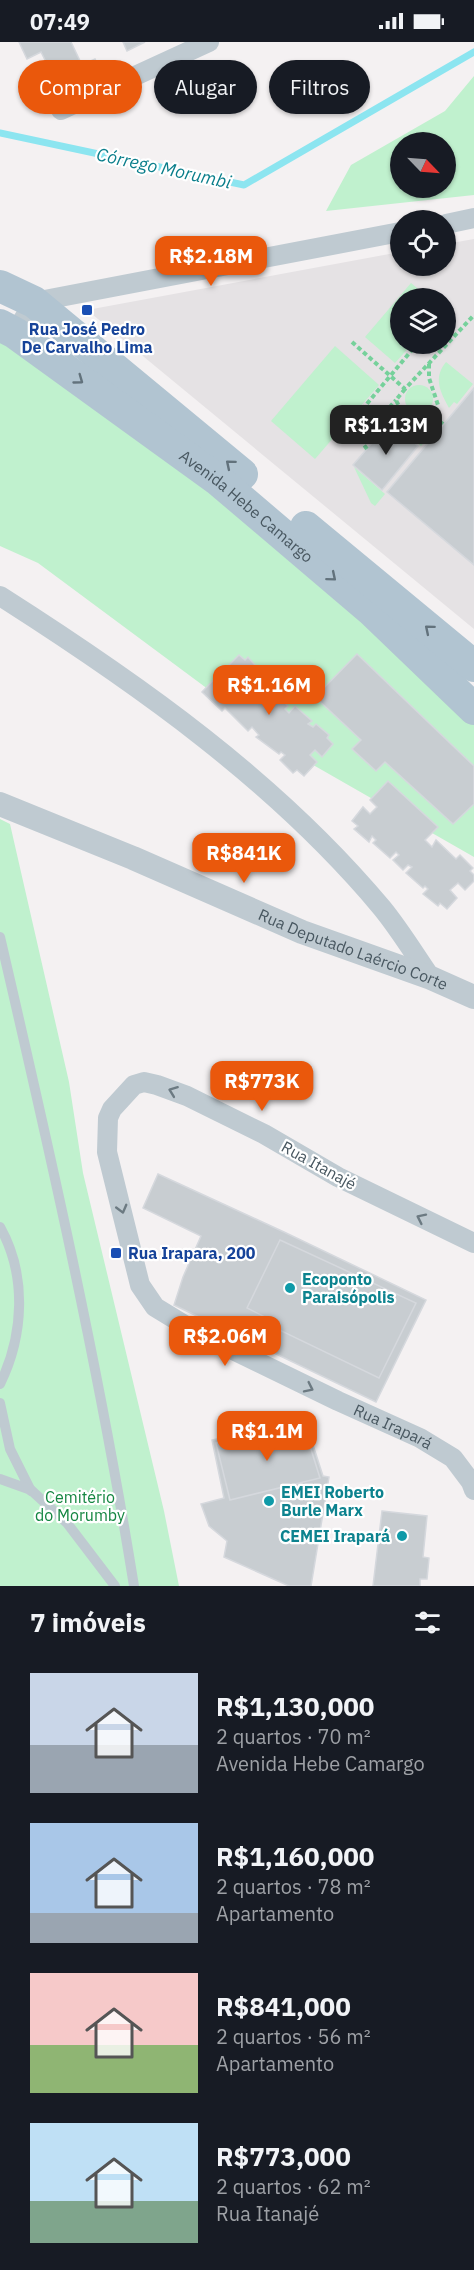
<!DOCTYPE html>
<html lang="pt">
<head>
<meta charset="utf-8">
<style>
  body { margin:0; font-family:"IBM Plex Sans",sans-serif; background:#20242c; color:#f1f3f6; height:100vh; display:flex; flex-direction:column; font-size:22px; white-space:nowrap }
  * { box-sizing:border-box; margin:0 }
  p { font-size:20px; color:#9ea1a6 }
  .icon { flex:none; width:33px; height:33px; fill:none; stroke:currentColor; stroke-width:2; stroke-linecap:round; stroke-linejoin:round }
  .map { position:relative; height:1544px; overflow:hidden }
  .drawer { display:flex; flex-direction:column; background:#171b24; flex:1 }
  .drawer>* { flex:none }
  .guide { position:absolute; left:18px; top:18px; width:438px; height:54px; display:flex; gap:12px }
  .needle { width:39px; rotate:115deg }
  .tools { position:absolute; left:390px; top:90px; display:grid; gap:12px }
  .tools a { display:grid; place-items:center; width:66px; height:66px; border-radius:50%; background:#171b24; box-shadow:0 2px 4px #0004; font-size:30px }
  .price { position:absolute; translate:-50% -51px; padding:0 14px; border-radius:12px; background:#ea580c; color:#fff; font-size:20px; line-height:39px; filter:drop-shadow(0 2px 3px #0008) }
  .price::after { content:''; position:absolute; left:50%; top:36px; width:18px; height:14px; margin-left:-9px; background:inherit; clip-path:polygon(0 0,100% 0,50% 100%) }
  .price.active { background:#222; color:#fff }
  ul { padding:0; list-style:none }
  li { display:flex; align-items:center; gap:18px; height:150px; padding:0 30px }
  li span { display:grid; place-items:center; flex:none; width:168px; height:120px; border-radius:0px; color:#555 }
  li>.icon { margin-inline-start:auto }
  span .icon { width:72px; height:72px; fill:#fffc; stroke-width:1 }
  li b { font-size:26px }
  h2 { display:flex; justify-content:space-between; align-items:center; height:72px; padding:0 30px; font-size:26px }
  .tag { padding:0 21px; border-radius:27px; background:#171b24; box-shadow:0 2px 4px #0004; font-size:21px; line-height:54px }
  .tag.active { background:#ea580c; color:#fff }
  .status { display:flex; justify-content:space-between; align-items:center; height:42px; padding:0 30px; background:#171b24; direction:ltr }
  .status svg { height:16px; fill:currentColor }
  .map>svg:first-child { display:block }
  .education { fill:#e5e2e4; fill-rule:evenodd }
  .green { fill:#c0f1ce; fill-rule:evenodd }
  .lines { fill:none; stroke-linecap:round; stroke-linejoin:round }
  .stream { stroke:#8ce5f0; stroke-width:7 }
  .building { fill:#c8cdd1; stroke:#d5d8dd; stroke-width:1.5 }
  .path { stroke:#76d19b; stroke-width:4; stroke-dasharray:4.5 3; stroke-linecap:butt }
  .service { stroke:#bfcad1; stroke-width:10 }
  .minor { stroke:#bfcad1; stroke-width:20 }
  .tertiary { stroke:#bfcad1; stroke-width:24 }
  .primary { stroke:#b1c4d1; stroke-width:32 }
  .oneway { stroke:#62727c }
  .oneway2 { stroke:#6c7a82 }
  .transit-dot { fill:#1a4fb4; stroke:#fff; stroke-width:2 }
  .culture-dot { fill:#0f9aa8; stroke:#fff; stroke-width:2 }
  .labels { text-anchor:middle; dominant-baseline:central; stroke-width:4.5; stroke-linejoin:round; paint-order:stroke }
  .transit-label { font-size:16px; font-weight:bold; fill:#164399; stroke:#fff }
  .street-label { font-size:16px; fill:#485760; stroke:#fff }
  .culture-label { font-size:16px; font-weight:bold; fill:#0d838f; stroke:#fff; text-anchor:start }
  .park-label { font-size:16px; fill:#148641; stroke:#fff }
  .water-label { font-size:18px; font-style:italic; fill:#0a7e8b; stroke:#fff }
</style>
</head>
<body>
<div class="status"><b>07:49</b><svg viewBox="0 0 49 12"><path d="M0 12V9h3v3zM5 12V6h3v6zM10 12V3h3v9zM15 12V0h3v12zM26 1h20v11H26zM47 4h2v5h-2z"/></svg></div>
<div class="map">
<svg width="474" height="1544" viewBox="0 0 474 1544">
  <rect width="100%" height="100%" fill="#f4f1f2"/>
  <path class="education" d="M474 197V587L87 268 400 210V224H446V202ZM400 256H446V302H400Z"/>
  <g class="green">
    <path d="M474 34V153L326 169 351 123 445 69ZM400 100H446V146H400Z"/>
    <polygon points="411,241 429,256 400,256 400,302 412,302 395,321 365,295"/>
    <polygon points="0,272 474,665 474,815 301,716 38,521 0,504"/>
    <polygon points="335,304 379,343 315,417 271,379"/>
    <path d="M446 320 473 342 457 362 454 360 449 366C440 349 433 336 446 320Z"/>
    <circle cx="419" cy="357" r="14"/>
    <polygon points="390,372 394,373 431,392 421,404 386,376"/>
    <polygon points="354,425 385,452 375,464 371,461"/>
    <polygon points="0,777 10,782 69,1040 83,1131 164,1469 179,1544 0,1544"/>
  </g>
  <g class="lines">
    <polyline class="stream" points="0,91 244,143 474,10"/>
  </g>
  <g class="building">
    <polygon points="19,0 71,0 82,23 95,17 105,38 48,65 38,43 54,36 41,10 27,17"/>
    <polygon points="123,0 145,0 127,9"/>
    <polygon points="474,346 474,523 387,450"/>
    <polygon points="390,380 418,404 382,448 353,423"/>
    <polygon points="357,612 474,724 474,762 453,782 385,720 376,729 352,707 361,698 315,655"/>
    <polygon points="239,613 245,618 248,615 260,629 256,633 259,637 261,635 276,650 271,654 276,658 279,655 288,664 285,667 289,671 295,664 312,679 308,682 313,685 316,682 329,693 327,696 333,702 322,715 315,708 310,713 317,720 304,734 297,728 293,731 280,718 285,713 281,710 279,712 256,695 259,693 252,685 248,689 225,666 222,669 202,650 220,631 228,638 236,630 229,623"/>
    <polygon points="388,739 438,785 425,798 432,805 436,798 456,817 460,813 473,826 470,829 474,833 474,839 465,848 458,841 450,848 457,856 447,867 440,861 438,864 423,852 428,847 425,844 423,846 406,831 412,825 408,823 403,828 393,818 399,813 396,810 390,816 373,801 376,798 372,794 369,800 354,787 358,784 352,779 363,765 370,772 377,765 370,758"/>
    <polygon points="158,1132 284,1190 426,1258 376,1360 174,1263 183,1235 201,1194 143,1166"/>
    <polygon points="280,1198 416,1261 379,1336 271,1284 273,1279 247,1266"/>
    <polygon points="305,1378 323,1434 329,1435 311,1544 289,1544 224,1515 227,1499 209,1484 201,1462 224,1456 212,1398"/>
    <polygon points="303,1382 320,1436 230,1458 216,1401"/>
    <polygon points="382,1469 427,1474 423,1515 429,1516 427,1537 420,1537 420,1544 373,1544"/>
  </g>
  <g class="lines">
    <g class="path">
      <polyline points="352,300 405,347 474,273"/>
      <polyline points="429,322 429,336 438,363 433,374"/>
      <path d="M405 347 396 358C403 375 417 376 433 374L443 382"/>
      <polyline points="347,380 350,382 417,302"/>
      <polyline points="367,407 364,403 364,394 396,358"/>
    </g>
    <g class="service">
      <path d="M0 895C50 1110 99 1326 134 1544"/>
      <path d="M0 1185C27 1233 24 1293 0 1342"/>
      <polyline points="0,1361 10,1407 31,1449"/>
      <polyline points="0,1437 31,1448 67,1481 115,1544"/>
    </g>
    <g class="minor">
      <polyline points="61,68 209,0"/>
      <polyline points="446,182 474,176"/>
      <polyline points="15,291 34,260 400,190"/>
      <path d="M0 554C138 642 276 739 382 866 400 888 415 913 431 936"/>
      <path id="s1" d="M474 1201 338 1135 264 1092 187 1054 157 1043 144 1040 134 1043 112 1067 108 1076 107 1110 140 1243 155 1265 196 1290 338 1359 420 1396 453 1416 471 1440 474 1448"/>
    </g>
    <path class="tertiary" id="s2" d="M0 762 133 816 302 890 431 936 474 955"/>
    <g class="primary">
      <polyline points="0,244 34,260 242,432"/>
      <path id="s3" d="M0 283 15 291 218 438 371 568 474 667"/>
      <polyline points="306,485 474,624"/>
    </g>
  </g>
  <defs><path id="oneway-chevron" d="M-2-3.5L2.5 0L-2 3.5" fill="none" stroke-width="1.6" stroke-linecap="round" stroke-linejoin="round" transform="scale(1.5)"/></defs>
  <g class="oneway">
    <use href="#oneway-chevron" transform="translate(79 338) rotate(36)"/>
    <use href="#oneway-chevron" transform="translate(230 422) rotate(-140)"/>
    <use href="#oneway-chevron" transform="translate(332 535) rotate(40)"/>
    <use href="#oneway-chevron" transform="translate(429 587) rotate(-140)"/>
  </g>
  <g class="oneway2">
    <use href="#oneway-chevron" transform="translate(173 1049) rotate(-159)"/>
    <use href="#oneway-chevron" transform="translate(122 1167) rotate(75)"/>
    <use href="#oneway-chevron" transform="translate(421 1176) rotate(-154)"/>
    <use href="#oneway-chevron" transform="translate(309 1346) rotate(26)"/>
  </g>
  <g class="transit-dot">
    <rect x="81" y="262" width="12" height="12" rx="3"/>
    <rect x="110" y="1205" width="12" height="12" rx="3"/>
  </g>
  <g class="culture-dot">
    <circle cx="290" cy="1246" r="6"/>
    <circle cx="269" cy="1459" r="6"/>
    <circle cx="402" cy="1494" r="6"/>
  </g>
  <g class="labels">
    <g class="transit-label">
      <text x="87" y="287">Rua José Pedro<tspan x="87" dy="18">De Carvalho Lima</tspan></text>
      <text x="128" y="1211" text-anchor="start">Rua Irapara, 200</text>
    </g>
    <g class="street-label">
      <text stroke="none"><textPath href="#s3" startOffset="306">Avenida Hebe Camargo</textPath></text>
      <text stroke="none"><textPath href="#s2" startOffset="382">Rua Deputado Laércio Corte</textPath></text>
      <text transform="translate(319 1123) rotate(29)">Rua Itanajé</text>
      <text stroke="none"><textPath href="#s1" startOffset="885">Rua Irapará</textPath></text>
    </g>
    <g class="culture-label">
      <text x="302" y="1237">Ecoponto<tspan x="302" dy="18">Paraisópolis</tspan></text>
      <text x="281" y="1450">EMEI Roberto<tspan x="281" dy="18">Burle Marx</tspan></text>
      <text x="390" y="1494" text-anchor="end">CEMEI Irapará</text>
    </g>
    <g class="park-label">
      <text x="80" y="1455">Cemitério<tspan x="80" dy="18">do Morumby</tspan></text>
    </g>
    <g class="water-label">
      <text transform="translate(164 126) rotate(12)">Córrego Morumbi</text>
    </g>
  </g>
</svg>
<div class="tools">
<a><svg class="needle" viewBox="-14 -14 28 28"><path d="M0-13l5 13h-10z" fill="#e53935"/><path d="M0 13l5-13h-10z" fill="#9ea1a6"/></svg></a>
<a><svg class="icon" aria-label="locate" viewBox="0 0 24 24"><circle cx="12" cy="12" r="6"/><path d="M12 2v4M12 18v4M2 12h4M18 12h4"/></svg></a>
<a><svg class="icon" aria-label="layers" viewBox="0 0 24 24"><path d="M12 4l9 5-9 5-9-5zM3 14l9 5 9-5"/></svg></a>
</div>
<b class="price" style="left:211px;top:245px">R$2.18M</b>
<b class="price active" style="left:386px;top:414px">R$1.13M</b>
<b class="price" style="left:269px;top:674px">R$1.16M</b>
<b class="price" style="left:244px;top:842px">R$841K</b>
<b class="price" style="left:262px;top:1070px">R$773K</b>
<b class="price" style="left:225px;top:1325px">R$2.06M</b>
<b class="price" style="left:267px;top:1420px">R$1.1M</b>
<div class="guide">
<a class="tag active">Comprar</a>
<a class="tag">Alugar</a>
<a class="tag">Filtros</a>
</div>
</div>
<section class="drawer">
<h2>7 imóveis<svg class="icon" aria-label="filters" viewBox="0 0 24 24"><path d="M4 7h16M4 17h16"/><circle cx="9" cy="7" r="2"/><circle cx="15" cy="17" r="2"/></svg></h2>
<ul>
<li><span style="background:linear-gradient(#c9d6e8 60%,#9aa5b1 0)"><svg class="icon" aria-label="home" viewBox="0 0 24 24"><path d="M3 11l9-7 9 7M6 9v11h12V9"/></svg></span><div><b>R$1,130,000</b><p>2 quartos · 70 m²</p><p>Avenida Hebe Camargo</p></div></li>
<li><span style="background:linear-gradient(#a9c7e8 75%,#9aa5b1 0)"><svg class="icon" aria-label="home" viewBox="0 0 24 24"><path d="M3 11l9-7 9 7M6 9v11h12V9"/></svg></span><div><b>R$1,160,000</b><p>2 quartos · 78 m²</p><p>Apartamento</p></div></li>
<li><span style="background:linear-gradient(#f6c9c9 60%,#8fb573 0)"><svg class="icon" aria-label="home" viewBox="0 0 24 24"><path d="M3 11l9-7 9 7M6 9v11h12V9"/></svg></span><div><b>R$841,000</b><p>2 quartos · 56 m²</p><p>Apartamento</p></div></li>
<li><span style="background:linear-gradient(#bfe0f5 65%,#7fa58c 0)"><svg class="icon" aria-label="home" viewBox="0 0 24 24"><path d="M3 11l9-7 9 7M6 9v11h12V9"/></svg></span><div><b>R$773,000</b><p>2 quartos · 62 m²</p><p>Rua Itanajé</p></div></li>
</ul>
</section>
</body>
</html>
